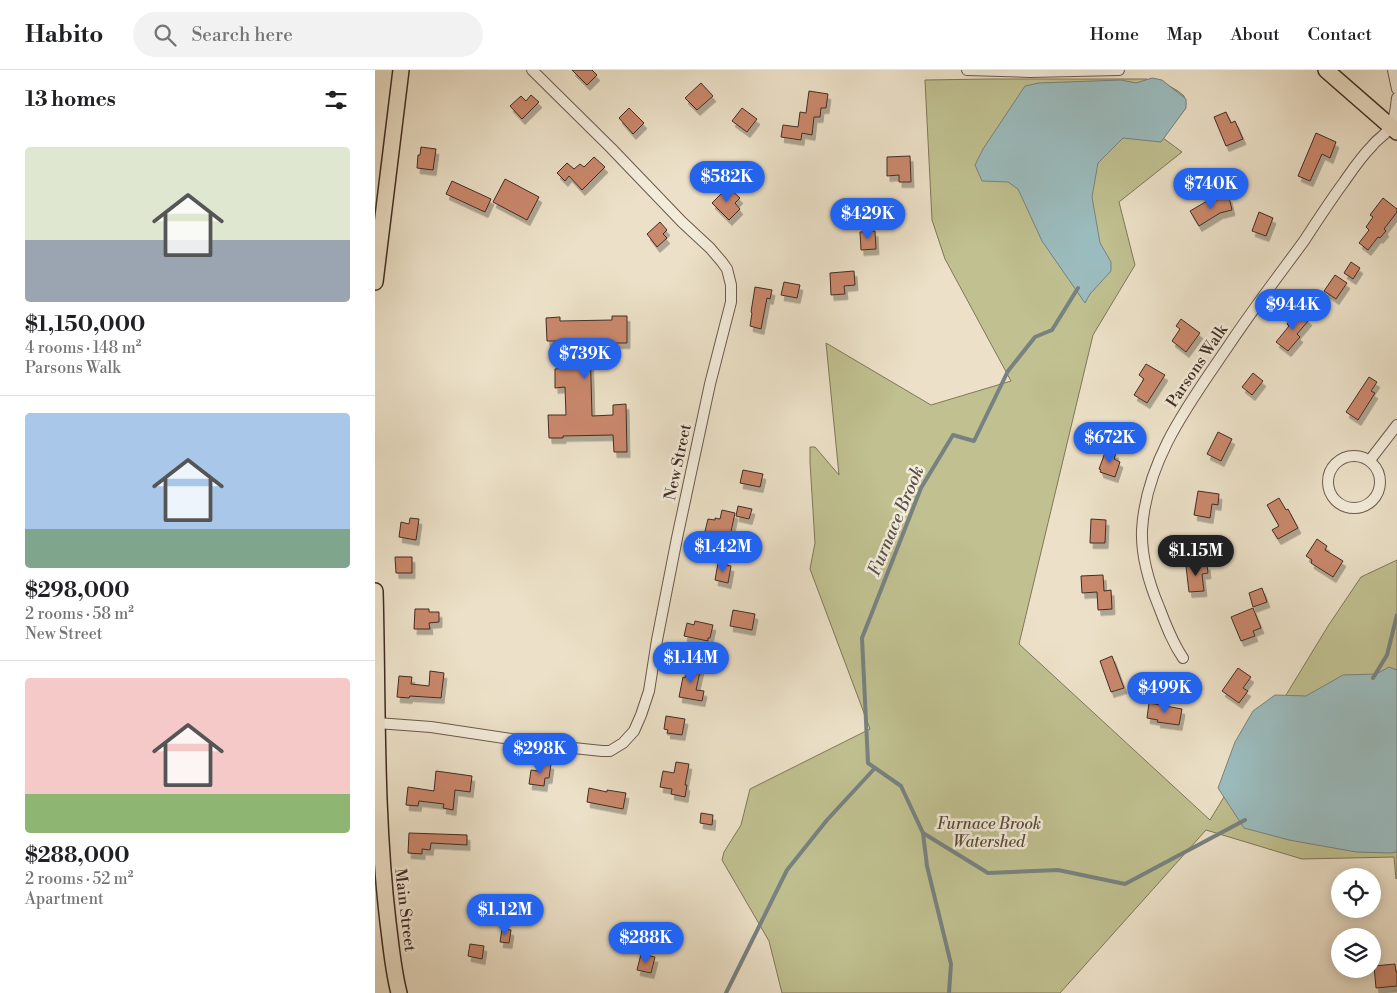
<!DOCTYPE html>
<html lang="en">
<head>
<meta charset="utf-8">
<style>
  body { margin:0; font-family:"Libre Bodoni",serif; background:#f2f2f2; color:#202124; height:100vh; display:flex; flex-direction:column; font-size:19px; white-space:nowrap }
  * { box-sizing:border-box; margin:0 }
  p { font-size:16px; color:#757577 }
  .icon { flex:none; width:28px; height:28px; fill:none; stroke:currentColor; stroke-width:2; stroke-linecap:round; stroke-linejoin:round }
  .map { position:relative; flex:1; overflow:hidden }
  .drawer { display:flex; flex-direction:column; background:#fff; width:375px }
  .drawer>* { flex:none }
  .buttons { position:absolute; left:956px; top:798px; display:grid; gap:10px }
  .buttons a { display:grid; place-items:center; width:50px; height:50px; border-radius:50%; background:#fff; box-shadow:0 2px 12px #0003; font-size:25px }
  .price { position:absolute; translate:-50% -42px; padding:0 11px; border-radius:18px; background:#2563eb; color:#fff; font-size:16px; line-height:32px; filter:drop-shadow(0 1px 2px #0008) }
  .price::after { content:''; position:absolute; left:50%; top:30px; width:15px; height:11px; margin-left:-8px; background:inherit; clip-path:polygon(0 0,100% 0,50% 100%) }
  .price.current { background:#222; color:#fff }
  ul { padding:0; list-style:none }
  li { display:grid; align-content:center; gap:10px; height:265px; padding:0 25px }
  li+li { border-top:1px solid #e0e0e0 }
  li span { display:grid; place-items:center; height:155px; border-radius:5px; color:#555 }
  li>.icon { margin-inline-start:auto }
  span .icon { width:90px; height:90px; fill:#fffc; stroke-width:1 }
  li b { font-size:21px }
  h2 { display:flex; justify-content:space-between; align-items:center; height:60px; padding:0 25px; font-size:21px }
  header { display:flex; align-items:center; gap:30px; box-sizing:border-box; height:70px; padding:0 25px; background:#fff; border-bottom:1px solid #e0e0e0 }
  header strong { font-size:24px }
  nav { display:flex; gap:28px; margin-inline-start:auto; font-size:18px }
  .search { width:350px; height:45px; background:#f2f2f2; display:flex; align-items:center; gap:12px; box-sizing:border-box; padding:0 18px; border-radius:28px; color:#757577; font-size:19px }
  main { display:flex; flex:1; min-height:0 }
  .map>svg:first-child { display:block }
  .green { fill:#c0c090; stroke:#80765a }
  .water { fill:#9bbcbe; stroke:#778280 }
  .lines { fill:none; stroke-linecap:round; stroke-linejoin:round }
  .stream { stroke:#778280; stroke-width:4 }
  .building { fill:#ca886c; stroke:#412c24; filter:url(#shadow) }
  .minor-casing { stroke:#6c594d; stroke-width:12 }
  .primary-casing { stroke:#412c24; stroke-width:18 }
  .minor { stroke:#f3ecdb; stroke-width:10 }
  .primary { stroke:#ece1c8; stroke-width:15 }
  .labels { text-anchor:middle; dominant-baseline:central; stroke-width:5; stroke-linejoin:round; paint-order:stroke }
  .street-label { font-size:16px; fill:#412c24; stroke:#f3ecdb }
  .park-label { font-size:16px; font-style:italic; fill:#5a4a3a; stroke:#f3ecdb }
  .water-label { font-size:18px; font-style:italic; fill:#58504a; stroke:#f3ecdb }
</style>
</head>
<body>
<header>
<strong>Habito</strong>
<div class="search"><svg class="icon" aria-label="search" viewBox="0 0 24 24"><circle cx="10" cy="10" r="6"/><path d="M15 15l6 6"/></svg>Search here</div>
<nav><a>Home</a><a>Map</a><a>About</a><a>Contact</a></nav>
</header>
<main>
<section class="drawer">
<h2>13 homes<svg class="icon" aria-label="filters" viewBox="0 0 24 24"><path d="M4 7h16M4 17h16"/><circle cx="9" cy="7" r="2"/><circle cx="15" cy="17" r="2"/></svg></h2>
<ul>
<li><span style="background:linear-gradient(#dfe7d0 60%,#9aa5b1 0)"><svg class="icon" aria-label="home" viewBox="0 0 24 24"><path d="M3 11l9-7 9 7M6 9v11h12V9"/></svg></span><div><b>$1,150,000</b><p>4 rooms · 148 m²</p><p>Parsons Walk</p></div></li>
<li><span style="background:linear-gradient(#a9c7e8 75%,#7fa58c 0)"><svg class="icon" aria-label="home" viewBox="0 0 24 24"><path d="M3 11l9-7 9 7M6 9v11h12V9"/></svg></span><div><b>$298,000</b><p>2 rooms · 58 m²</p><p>New Street</p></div></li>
<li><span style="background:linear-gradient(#f6c9c9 75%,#8fb573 0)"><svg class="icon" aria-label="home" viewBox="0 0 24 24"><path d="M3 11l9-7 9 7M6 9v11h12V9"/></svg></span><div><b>$288,000</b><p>2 rooms · 52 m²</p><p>Apartment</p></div></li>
</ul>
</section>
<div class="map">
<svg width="1022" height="923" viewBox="0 0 1022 923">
  <defs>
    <filter id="shadow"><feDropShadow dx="3" dy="5.5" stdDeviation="0" flood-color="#0004"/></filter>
  </defs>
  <rect width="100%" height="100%" fill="#ece1c8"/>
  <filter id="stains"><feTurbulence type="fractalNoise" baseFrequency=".004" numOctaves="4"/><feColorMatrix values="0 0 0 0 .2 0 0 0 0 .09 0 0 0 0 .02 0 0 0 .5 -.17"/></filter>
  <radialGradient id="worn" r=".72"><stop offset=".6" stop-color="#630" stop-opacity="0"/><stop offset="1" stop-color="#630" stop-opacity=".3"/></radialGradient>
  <polygon class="green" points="615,9 772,9 774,14 789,13 803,21 809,26 811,33 810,39 788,68 807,82 744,132 760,195 718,265 644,574 835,750 953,556 986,507 1022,490 1022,808 1021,809 1019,787 927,789 831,760 685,923 407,923 394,871 347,790 349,782 366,755 375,719 495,659 435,499 440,473 435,392 435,377 440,377 464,405 451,273 556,335 636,311 570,189 557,150 550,10"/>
  <g class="water">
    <polygon points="777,8 787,10 811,29 811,38 786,72 748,68 723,93 717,127 725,173 736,192 736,201 715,224 710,233 667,171 643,119 633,112 607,111 600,95 608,79 650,16 664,13 746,10 761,13"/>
    <polygon points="1014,597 1022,600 1022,782 1015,783 981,782 914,770 869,758 843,718 860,672 878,641 900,625 931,626 968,605 1001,604"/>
  </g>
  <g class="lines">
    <g class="stream">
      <polyline points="998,608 1012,585 1022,545"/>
      <polyline points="548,763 613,803 683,800 750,814 870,750"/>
      <polyline points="351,923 412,800 452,750 500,698"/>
      <polyline points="574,923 576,894 552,796 548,763 526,716 493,693 487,568 546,418 578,365 599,371 633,301 660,267 677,260 703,218"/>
    </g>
  </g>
  <g class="building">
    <polygon points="197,0 217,0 222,5 212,15"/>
    <polygon points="326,13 338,26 322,40 310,28"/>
    <polygon points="434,21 453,24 451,38 446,38 445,47 439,47 437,65 427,63 426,70 406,67 408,55 423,57 425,42 431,43"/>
    <polygon points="156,25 164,32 147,49 135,36 146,26 151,31"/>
    <polygon points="254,38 269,53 258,64 244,48"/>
    <polygon points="367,38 382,49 372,62 357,51"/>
    <polygon points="851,42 856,53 860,51 868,69 851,76 839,47"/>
    <polygon points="941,63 961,72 955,88 947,84 935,111 923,106"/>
    <polygon points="46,77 61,79 58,100 42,98 43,85 45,85"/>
    <polygon points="535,86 536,112 524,112 524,105 512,106 512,87"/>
    <polygon points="219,87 230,97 207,120 194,106 190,111 182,103 192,93 199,99 205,94 209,97"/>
    <polygon points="130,109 164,127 152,150 118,132"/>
    <polygon points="77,111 116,129 110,142 71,124"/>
    <polygon points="353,117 365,128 360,133 365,139 354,150 337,133"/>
    <polygon points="839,127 841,130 854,127 857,140 845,143 824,156 815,141"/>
    <polygon points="1008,128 1022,139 1022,142 1009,159 1011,161 1005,168 1003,167 993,180 984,173 994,160 991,157 998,147 995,145"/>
    <polygon points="884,142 898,148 891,166 877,161"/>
    <polygon points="285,152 292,160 288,164 292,168 282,177 272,164"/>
    <polygon points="500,161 501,179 486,180 485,162"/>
    <polygon points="976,192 985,198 978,209 969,203"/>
    <polygon points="479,201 480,215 469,216 470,224 456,225 455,203"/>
    <polygon points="960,205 972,213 961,229 949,221"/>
    <polygon points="409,212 425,215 422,228 406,225"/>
    <polygon points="380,217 397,220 395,229 392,228 386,259 375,256 377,243 376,242"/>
    <polygon points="923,241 934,250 922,264 925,267 913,281 901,272 914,256 912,254"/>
    <polygon points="237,246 252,246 252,273 239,273 238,271 215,272 217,346 238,345 238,335 251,334 252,382 239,382 238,365 188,366 188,368 174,368 173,345 191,345 190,317 180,318 180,299 190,298 189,271 172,271 171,248 185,247 185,251 237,250"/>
    <polygon points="806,249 825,263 811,282 797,271 805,259 801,256"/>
    <polygon points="771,294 790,305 772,333 759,325 769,309 764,305"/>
    <polygon points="878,303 888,311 877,325 867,317"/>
    <polygon points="994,307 1002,312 996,321 1000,323 983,350 971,342"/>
    <polygon points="843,362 857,369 846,391 832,384"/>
    <polygon points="731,380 741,383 739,389 745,392 740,407 725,402 726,400 724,399"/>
    <polygon points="368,400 388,404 385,417 365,413"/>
    <polygon points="823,421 844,424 843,435 837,434 835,448 819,445"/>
    <polygon points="904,428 911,440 913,439 923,458 903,469 897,460 904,456 892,435"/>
    <polygon points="363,436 377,439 374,449 361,446"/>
    <polygon points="347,440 360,443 355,466 330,461 333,449 340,450 340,448 345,449"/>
    <polygon points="35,448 44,449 41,470 24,467 26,452 34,454"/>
    <polygon points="716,449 731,450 730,473 715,473"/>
    <polygon points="942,469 952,476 950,480 968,491 958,507 936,493 937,490 931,486"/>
    <polygon points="20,487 37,487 37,503 21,503"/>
    <polygon points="343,493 356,496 353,513 340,510"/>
    <polygon points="832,494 833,503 827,504 829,521 814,522 811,496"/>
    <polygon points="728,505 729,521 736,520 737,539 723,540 722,522 707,523 706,506"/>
    <polygon points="887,518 892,532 878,537 874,523"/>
    <polygon points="878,538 886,558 878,561 880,566 866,571 856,547"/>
    <polygon points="40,539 54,539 54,542 64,542 64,552 54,553 55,559 39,559"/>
    <polygon points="358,540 380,544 377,560 355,556"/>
    <polygon points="320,551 338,555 335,568 333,568 333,571 309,566 312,553 319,555"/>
    <polygon points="737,586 749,618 736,622 725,591"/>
    <polygon points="312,595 326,597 321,620 329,621 327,631 304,627 308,607 310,608"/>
    <polygon points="863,598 876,607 868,618 873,621 864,633 847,621"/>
    <polygon points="55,601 69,603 66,628 35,626 34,628 22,627 24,606 37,607 36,614 54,616"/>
    <polygon points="774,633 807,639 804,655 782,652 783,650 772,648"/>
    <polygon points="291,646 310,649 307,665 292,663 293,660 289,659"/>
    <polygon points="165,692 176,694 174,708 170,708 169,716 154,714 156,700 163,701"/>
    <polygon points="301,692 314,694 310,715 312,715 310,727 296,724 297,719 285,717 288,701 299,703"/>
    <polygon points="61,701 97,706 95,722 80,720 78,740 68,738 69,734 44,731 43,736 31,735 33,717 59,721"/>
    <polygon points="214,718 232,722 232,720 251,723 248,739 212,732"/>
    <polygon points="326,743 338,745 337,755 325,753"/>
    <polygon points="34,763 92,765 92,775 56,773 55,780 47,779 47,784 33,783"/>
    <polygon points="127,859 136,860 134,873 125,872"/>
    <polygon points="95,874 109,876 107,889 93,886"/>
    <polygon points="266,884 280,887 276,903 262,900"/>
    <polygon points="1020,894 1021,902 1022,902 1022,916 1001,918 999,896"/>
  </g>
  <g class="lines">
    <g class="minor-casing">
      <g id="minor">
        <polyline points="592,0 655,2 744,0"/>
        <polyline points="1018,0 1022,19"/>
        <circle cx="979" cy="412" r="26"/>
        <polyline points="995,390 1022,355"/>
        <path d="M808 588C797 572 791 555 784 537 774 513 766 486 767 460 771 389 816 331 854 275 878 239 904 205 929 171 942 151 955 131 969 112 978 99 986 87 997 76 1002 69 1011 65 1015 57 1020 49 1021 37 1022 28"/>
        <polyline points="2,653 56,657 189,677 227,681 235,681 248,673 259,661 266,645 274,621 282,570 302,468 335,314 356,232 356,215 352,199 347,192 335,178 307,152 236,78 157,0"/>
      </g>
    </g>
    <g class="primary-casing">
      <g id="primary">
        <polyline points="951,0 1022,62"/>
        <polyline points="0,212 26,0"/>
        <path d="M0 521C3 631 0 742 13 852 16 875 18 900 24 923"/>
      </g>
    </g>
    <use href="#minor" class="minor"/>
    <use href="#primary" class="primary"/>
  </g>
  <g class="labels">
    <g class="street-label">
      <text transform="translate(822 296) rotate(-56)">Parsons Walk</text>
      <text transform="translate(303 392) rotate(-78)">New Street</text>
      <text transform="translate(30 840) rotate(83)">Main Street</text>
    </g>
    <g class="park-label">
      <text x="614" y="754">Furnace Brook<tspan x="614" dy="18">Watershed</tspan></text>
    </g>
    <g class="water-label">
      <text transform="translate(521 451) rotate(-67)">Furnace Brook</text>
    </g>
  </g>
  <rect width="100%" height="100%" filter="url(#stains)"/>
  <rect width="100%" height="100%" fill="url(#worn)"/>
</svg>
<div class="buttons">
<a><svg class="icon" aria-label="locate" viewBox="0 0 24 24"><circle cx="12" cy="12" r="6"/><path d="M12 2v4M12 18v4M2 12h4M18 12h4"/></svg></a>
<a><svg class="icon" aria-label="layers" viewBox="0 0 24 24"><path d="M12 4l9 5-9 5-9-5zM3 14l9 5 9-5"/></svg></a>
</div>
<b class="price" style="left:352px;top:133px">$582K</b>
<b class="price" style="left:836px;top:140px">$740K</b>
<b class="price" style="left:493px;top:170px">$429K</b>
<b class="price" style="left:918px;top:261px">$944K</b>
<b class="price" style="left:210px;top:310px">$739K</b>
<b class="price" style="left:735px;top:394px">$672K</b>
<b class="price" style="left:348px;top:503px">$1.42M</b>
<b class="price current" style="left:821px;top:507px">$1.15M</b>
<b class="price" style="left:316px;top:614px">$1.14M</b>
<b class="price" style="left:790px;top:644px">$499K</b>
<b class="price" style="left:165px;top:705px">$298K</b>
<b class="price" style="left:130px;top:866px">$1.12M</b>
<b class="price" style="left:271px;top:894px">$288K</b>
</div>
</main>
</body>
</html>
